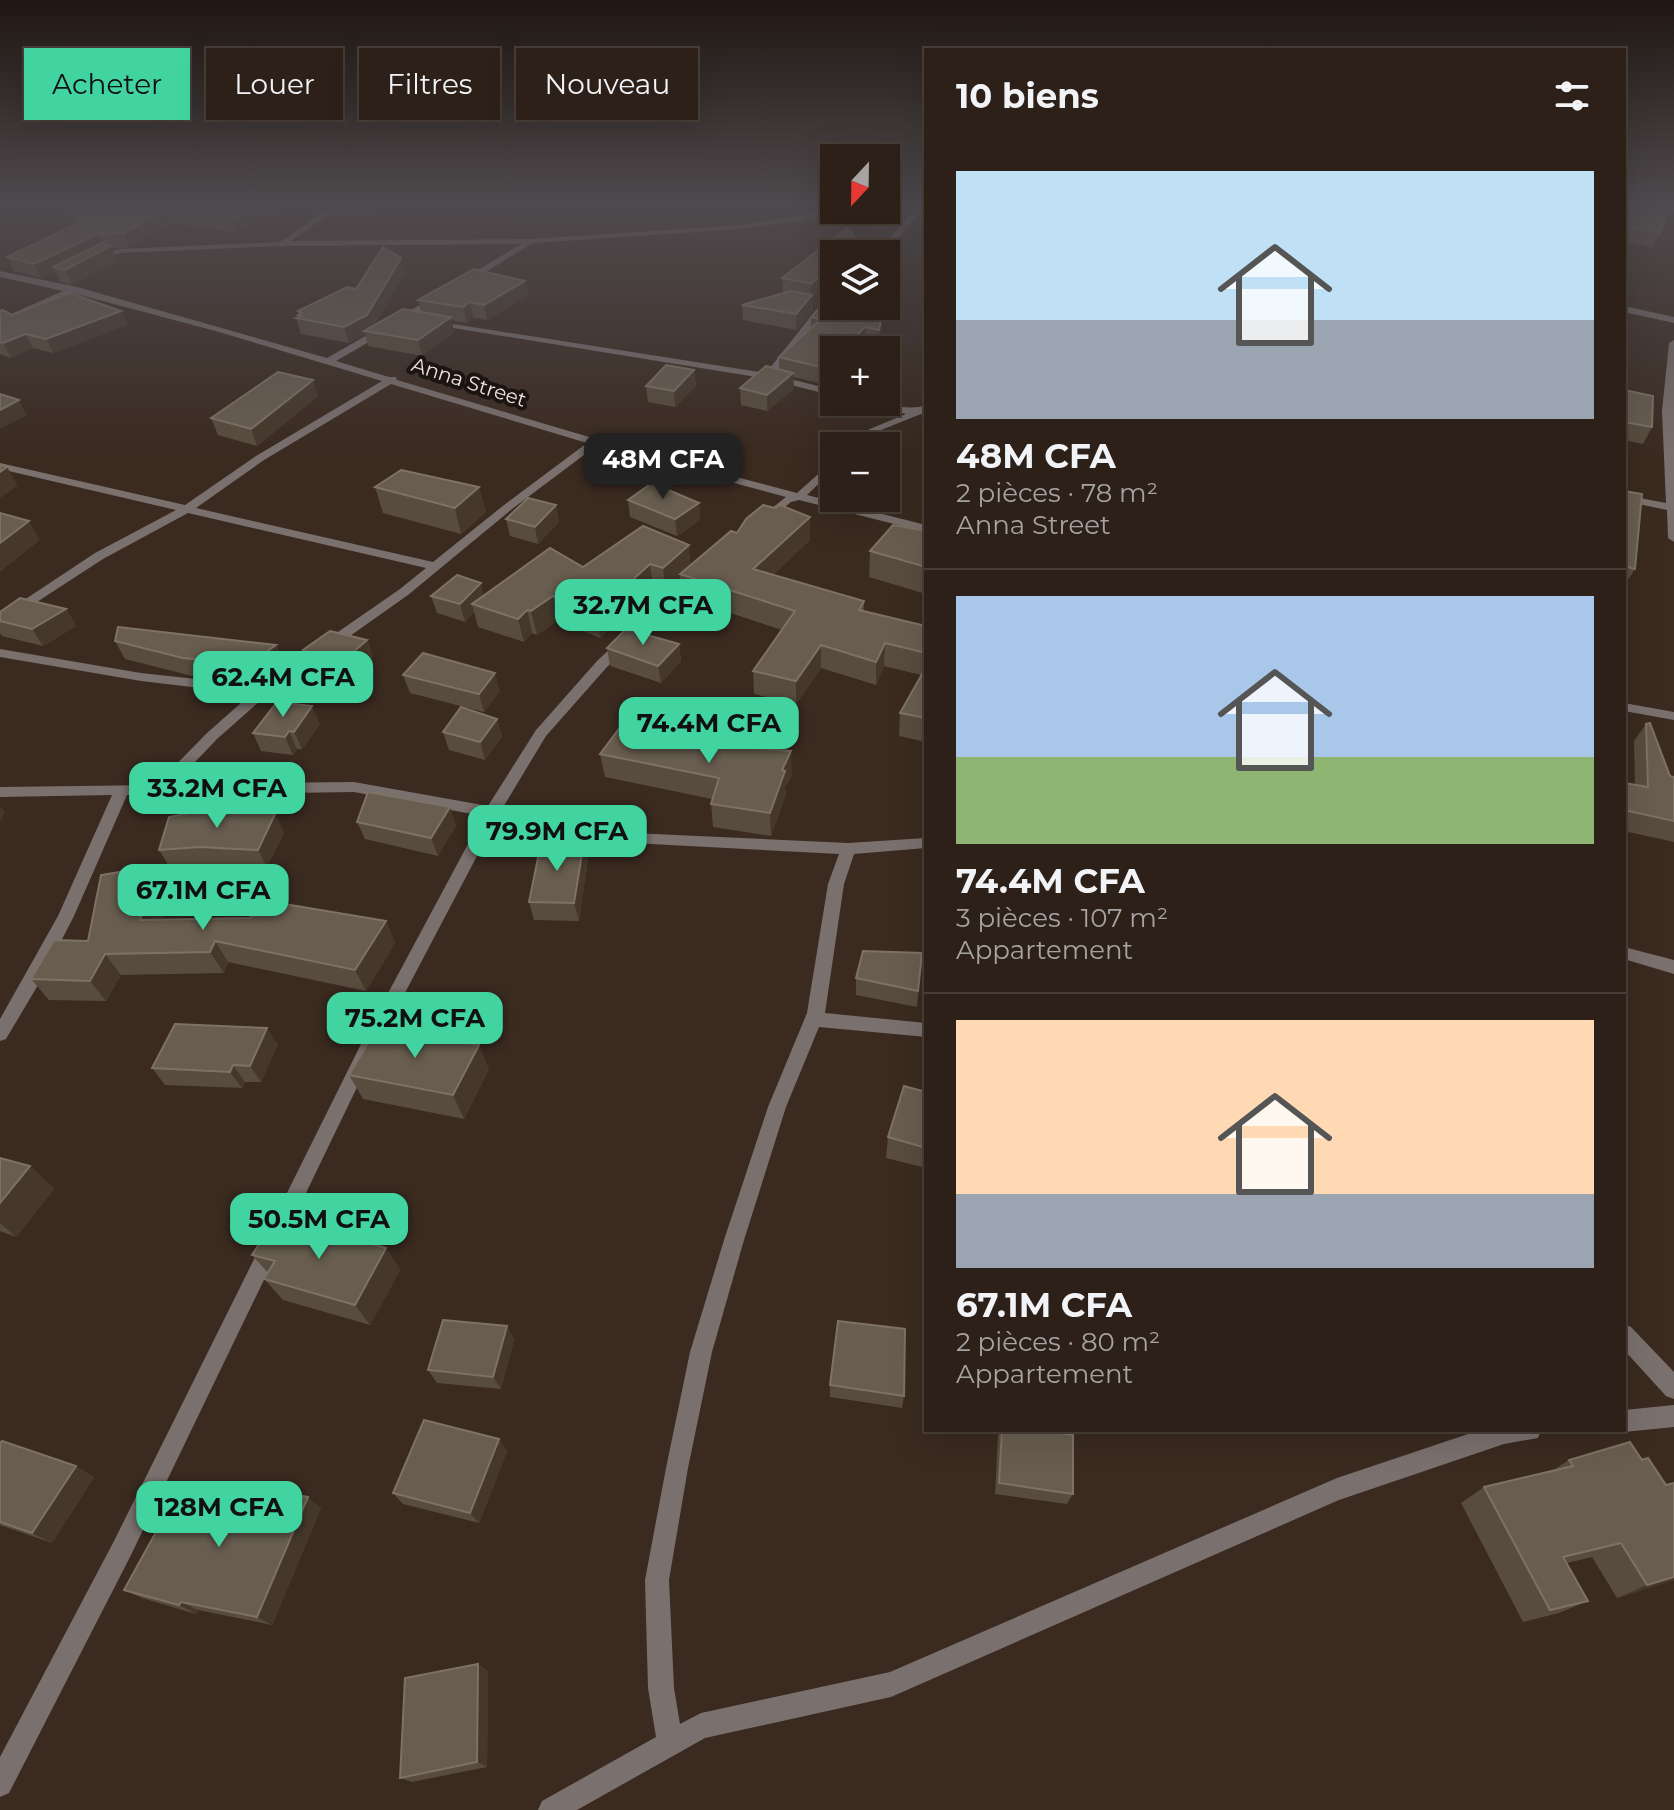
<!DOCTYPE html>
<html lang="fr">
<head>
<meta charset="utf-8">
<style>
  body { margin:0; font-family:Montserrat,sans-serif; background:#342821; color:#f1f3f6; height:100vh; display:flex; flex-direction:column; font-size:30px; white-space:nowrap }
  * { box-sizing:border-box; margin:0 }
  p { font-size:26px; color:#a6a3a2 }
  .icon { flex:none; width:44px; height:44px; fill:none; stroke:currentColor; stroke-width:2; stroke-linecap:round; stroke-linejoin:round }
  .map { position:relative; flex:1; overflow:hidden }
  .side { position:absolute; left:924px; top:48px; width:702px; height:1384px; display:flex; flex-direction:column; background:#2c2018; border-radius:0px; box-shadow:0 8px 32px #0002,0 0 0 2px #483e37 }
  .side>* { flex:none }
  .banner { position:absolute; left:24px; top:48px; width:760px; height:72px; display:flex; gap:16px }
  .needle { width:52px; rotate:202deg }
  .buttons { position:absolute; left:820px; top:144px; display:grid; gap:16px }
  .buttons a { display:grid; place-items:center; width:80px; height:80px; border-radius:0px; background:#2c2018; box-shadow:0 8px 32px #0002,0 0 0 2px #483e37; font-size:40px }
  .price { position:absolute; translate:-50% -68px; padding:0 18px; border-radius:16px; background:#41d4a1; color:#111; font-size:26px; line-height:52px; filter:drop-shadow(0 2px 4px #0008) }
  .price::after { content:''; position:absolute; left:50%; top:48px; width:24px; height:18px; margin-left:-12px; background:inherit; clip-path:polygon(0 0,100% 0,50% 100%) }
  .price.on { background:#222; color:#fff }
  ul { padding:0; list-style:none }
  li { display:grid; align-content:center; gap:16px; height:424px; padding:0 32px }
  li+li { border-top:2px solid #483e37 }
  li span { display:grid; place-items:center; height:248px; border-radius:0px; color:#555 }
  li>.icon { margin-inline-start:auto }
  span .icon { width:144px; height:144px; fill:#fffc; stroke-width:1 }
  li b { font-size:34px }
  h2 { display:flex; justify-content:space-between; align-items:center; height:96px; padding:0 32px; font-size:34px }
  .pill { padding:0 28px; border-radius:0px; background:#2c2018; box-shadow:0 8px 32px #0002,0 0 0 2px #483e37; font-size:28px; line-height:72px }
  .pill.on { background:#41d4a1; color:#111 }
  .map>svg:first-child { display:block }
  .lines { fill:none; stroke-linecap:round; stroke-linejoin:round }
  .minor { fill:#7a706e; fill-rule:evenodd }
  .wall { fill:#584c3e }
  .shaded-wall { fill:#45382b }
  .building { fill:#685d4f; stroke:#7d7265; stroke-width:2 }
  .labels { text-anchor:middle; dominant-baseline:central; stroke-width:8; stroke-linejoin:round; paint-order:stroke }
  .far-street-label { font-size:20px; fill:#eee3dd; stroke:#1c1410 }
</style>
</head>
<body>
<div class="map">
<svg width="1674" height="1810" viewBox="0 0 1674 1810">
  <rect width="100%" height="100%" fill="#3a2a20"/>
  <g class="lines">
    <g class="minor">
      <polygon points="337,203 346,203 291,241 531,239 741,225 810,214 821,203 829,203 815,218 741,229 533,243 466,284 462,281 463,279 521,244 282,246 120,253 95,261 91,258 119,249 280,242"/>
      <polygon points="920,203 926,203 926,205 884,254 876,254"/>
      <polygon points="1630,203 1674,208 1674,212 1634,205"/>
      <path d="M0 271 77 287 327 358 437 295H443V299L336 361 389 377H396L397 380 633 450 797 493 834 460V469L807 495 926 525V532L799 500 791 502 765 522 759 519 761 517 786 497 596 446 512 509 408 595 268 694 217 739 174 784 354 782 488 806 536 730 597 661 693 571 697 570 703 574 701 577 607 667 546 736 502 809 632 833 848 843 926 838V848L854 854 844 884 825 1013 926 1023V1037L819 1027 786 1107 744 1240 712 1352 688 1468 669 1580 674 1688 680 1724 701 1713 890 1672 1337 1478 1480 1430H1541L1538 1438 1504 1444 1339 1500 891 1697 705 1738 577 1810H538L542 1801 656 1737 648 1688 645 1580 666 1468 690 1352 724 1240 768 1107 807 1013 828 884 839 854 632 843 497 818 377 1046 130 1557 9 1793 0 1797V1757L114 1541 364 1038 483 816 354 792 164 795 158 797 127 795 74 916 41 980 6 1039 0 1041V1019L58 916 112 795 0 797V787L156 785 207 733 251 694 141 681 0 657V649L141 673 260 686 400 589 426 568 188 513 103 559 0 626V616L95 553 176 510 0 469V463L185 505 256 456 382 381 219 332 73 293 0 325V319L63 291 0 277ZM391 384 587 443 504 505 433 562 196 508 264 460Z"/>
      <polygon points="834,297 834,305 817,320 774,375 834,390 834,396 768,379 429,324 434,321 766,373 811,316"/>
      <polygon points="1624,306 1674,317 1674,323 1624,312"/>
      <polygon points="1674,340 1674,542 1668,538 1667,510 1624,501 1624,495 1666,503 1662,411 1669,343"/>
      <path d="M865 402C887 402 907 412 926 405V412L881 430 857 446H846L865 431 906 414Z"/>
      <polygon points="1624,703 1674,712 1674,720 1624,711"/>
      <polygon points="1624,947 1674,960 1674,974 1624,959"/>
      <polygon points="1624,1324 1631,1327 1674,1372 1674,1399 1666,1396 1624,1350"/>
      <polygon points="1674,1405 1674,1427 1624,1432 1619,1430 1624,1430 1624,1410"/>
    </g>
  </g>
  <g class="wall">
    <polygon points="90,203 332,203 321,210 286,206 236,233 173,223 130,247 111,248 117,261 72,285 60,282 55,271 41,278 14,271 7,257 78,224 72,211"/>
    <polygon points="335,203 387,203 367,216 338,212"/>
    <polygon points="1624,205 1660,233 1653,247 1624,242"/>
    <polygon points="847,228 860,243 859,254 834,254 834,279 812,298 813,311 796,330 743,320 742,305 783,293 782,278"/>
    <polygon points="401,258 405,273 374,325 421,312 418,300 525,281 528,296 487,320 474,318 467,323 451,320 454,332 422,356 368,346 365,334 349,343 301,334 296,318 298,317 298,311 356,289"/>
    <polygon points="883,309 882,324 878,345 865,343 834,350 834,374 824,384 793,377 794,389 767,411 741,405 740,388 779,369 779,357 811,328 811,317"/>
    <polygon points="0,311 12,315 121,311 127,325 53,353 33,348 11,358 0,354"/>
    <polygon points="694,370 696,386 675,407 648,402 646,386"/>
    <polygon points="1624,390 1652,427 1643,444 1624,440"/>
    <polygon points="318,396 257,446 218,435 211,418"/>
    <polygon points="375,487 479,487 486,512 461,534 383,513"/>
    <polygon points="1624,491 1635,569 1624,586"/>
    <polygon points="628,500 699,503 700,520 677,536 630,517"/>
    <polygon points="556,505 559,522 538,544 510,536 506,519"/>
    <polygon points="643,526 691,565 737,533 810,540 773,575 864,601 864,612 926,626 926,742 899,736 900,713 921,675 884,666 876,685 821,668 796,704 754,694 753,671 782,630 682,597 680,578 666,591 653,587 600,638 558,620 537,635 532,633 524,642 478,627 474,612 465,622 437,613 431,596 484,595 583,567"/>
    <polygon points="926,531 926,594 869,577 870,551"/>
    <polygon points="66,609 76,626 43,646 2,636 0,633 0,612"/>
    <polygon points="367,640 373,657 349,680 311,668 303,650"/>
    <polygon points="115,641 276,645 284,662 257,683 225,674 222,679 192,676 125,659"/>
    <polygon points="679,644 681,661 661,683 610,666 607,648"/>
    <polygon points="403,675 500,691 484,712 410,693"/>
    <polygon points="497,719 502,737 485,760 449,750 443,732"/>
    <polygon points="320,724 302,749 297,749 293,755 261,751 253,733"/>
    <polygon points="1646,724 1670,776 1674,777 1674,842 1624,831 1624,783 1635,785 1634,741"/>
    <polygon points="600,754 792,775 785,788 786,794 771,836 713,827 711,804 712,799 605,777"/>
    <polygon points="357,822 456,825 438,856 365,839"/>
    <polygon points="284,832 267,867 210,865 170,868 159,850"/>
    <polygon points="588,859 579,921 534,920 529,902"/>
    <polygon points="174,887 162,920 386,921 395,943 366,991 228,962 224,973 121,975 106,1001 49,1000 31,979"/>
    <polygon points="922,953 917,1007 856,995 856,978"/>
    <polygon points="278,1044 261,1082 245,1082 242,1088 165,1085 152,1068"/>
    <polygon points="489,1069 464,1119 363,1099 349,1075"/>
    <polygon points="926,1092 926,1168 886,1158 888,1137"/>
    <polygon points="0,1158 30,1166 54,1189 16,1237 0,1231"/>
    <polygon points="386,1248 400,1270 370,1325 283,1300 264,1279 268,1273 252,1255"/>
    <polygon points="507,1326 514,1340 501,1389 437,1383 428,1370"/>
    <polygon points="830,1385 904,1396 902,1408 830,1397"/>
    <polygon points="1000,1430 1039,1430 1073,1494 1067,1504 995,1494 998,1436"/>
    <polygon points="0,1443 94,1477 52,1543 0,1525"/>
    <polygon points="507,1451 479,1523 403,1504 393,1493"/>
    <polygon points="1569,1460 1674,1580 1617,1598 1592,1557 1567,1563 1588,1601 1559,1613 1523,1622 1461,1503 1484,1487 1552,1471"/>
    <polygon points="241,1498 321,1508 272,1625 198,1610 196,1614 142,1598 124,1590"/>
    <polygon points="488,1671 487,1767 412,1782 400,1778"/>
  </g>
  <g class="shaded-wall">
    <polygon points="263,203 285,203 286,206 236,233 232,219"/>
    <polygon points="319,203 332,203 321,210"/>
    <polygon points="364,203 387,203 367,216"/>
    <polygon points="168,209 173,223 130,247 124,233"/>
    <polygon points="98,234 104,248 53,267 55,271 41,278 34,264"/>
    <polygon points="860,243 859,254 847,254"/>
    <polygon points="110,246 117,261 72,285 65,270"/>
    <polygon points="401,258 405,273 371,330 364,331 365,334 349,343 344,327"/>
    <polygon points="834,264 834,279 812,298 813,311 796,330 796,314 811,297 811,284"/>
    <polygon points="525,281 528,296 487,320 484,305"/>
    <polygon points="470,302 474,318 467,323 463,307"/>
    <polygon points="883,309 882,324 878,345 879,330"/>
    <polygon points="121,311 127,325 53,353 46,339"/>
    <polygon points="451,317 454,332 422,356 418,340"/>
    <polygon points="865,327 865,343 857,350 842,350"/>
    <polygon points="26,334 33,348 11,358 3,343"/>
    <polygon points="834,358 834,374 824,384 824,368"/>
    <polygon points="694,370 696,386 675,407 674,391"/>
    <polygon points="793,373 794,389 767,411 767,395"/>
    <polygon points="313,380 318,396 257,446 251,429"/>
    <polygon points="19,400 27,415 0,429 0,410"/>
    <polygon points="7,467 18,486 0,498 0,472"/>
    <polygon points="479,487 486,512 461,534 455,508"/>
    <polygon points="699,503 700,520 677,536 675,519"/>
    <polygon points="556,505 559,522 538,544 535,527"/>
    <polygon points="810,517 810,540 755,592 753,569"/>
    <polygon points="29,521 40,540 0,572 0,543"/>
    <polygon points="689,545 691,568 680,574 680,578 666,591 663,568"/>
    <polygon points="650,564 653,587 600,638 595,614"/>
    <polygon points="481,583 485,600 472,604 474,612 465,622 460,604"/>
    <polygon points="553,596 558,620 537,635 531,611"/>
    <polygon points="66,609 76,626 43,646 32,629"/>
    <polygon points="527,610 532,633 524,642 518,619"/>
    <polygon points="367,640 373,657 349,680 342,662"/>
    <polygon points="885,643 884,666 876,685 876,662"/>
    <polygon points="679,644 681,661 661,683 658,666"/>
    <polygon points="276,645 284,662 257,683 248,665"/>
    <polygon points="821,645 821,668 796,704 796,681"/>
    <polygon points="217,657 225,674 222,679 213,661"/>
    <polygon points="495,673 500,691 484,712 479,694"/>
    <polygon points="312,706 320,724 302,749 294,732"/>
    <polygon points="497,719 502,737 485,760 480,742"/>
    <polygon points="289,731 297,749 293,755 285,737"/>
    <polygon points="791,751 792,775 785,788 786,794 771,836 770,813 782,770"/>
    <polygon points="0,806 5,812 0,822"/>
    <polygon points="450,807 456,825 438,856 431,838"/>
    <polygon points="275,814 284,832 267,867 258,850"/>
    <polygon points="584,841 588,859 579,921 574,903"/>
    <polygon points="160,865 174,887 155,942 140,920"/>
    <polygon points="386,921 395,943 366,991 355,970"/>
    <polygon points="215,941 228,962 224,973 210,952"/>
    <polygon points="105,954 121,975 106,1001 90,981"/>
    <polygon points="267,1028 278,1044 261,1082 250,1066"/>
    <polygon points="479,1045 489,1069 464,1119 453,1095"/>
    <polygon points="233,1065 245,1082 242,1088 230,1072"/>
    <polygon points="30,1166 54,1189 16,1237 0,1223 0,1203"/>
    <polygon points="386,1248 400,1270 370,1325 355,1305"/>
    <polygon points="507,1326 514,1340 501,1389 493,1377"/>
    <polygon points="499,1439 507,1451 479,1523 470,1513"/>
    <polygon points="76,1466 94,1477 52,1543 32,1533"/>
    <polygon points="308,1497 321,1508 272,1625 257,1617"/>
    <polygon points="1674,1577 1674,1580 1617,1598 1647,1585"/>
    <polygon points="181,1602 198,1610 196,1614 179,1605"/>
    <polygon points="478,1664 488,1671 487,1767 477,1762"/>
  </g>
  <g class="building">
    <polygon points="90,203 263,203 232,219 168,209 124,233 98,234 34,264 7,257 98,214 72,211"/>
    <polygon points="1625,203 1661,203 1670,205 1660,233 1624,227 1624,206"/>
    <polygon points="847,228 860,243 847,254 834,254 834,264 811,284 782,278"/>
    <polygon points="102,243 110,246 65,270 53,267"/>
    <polygon points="383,247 401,258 367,315 344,327 296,318 301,316 298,315 302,313 298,311 347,287 356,289"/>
    <polygon points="474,269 525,281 484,305 470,302 463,307 418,300"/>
    <polygon points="790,291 812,295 796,314 742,305"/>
    <polygon points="70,293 121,311 46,339 26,334 3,343 0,342 0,311 3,310 12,315"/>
    <polygon points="828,298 834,300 834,306 868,306 883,309 879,330 865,327 842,350 834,350 834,358 824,368 779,357 821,319 811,317"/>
    <polygon points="403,309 451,317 418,340 364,331"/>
    <polygon points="666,365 694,370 674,391 646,386"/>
    <polygon points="766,366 793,373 767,395 740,388"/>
    <polygon points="278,372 313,380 251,429 211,418"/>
    <polygon points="1624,390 1653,396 1652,427 1624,422"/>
    <polygon points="0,394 19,400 0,410"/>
    <polygon points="0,465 7,467 0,472"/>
    <polygon points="401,470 479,487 455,508 375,487"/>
    <polygon points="652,483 699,503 675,519 628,500"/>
    <polygon points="1624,491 1642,494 1635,569 1624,566"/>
    <polygon points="528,498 556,505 535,527 506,519"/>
    <polygon points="763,505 775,508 780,505 810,517 753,569 864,601 859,610 926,626 926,653 885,643 876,662 821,645 796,681 753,671 795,611 680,574 731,531 737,533 746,519"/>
    <polygon points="0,513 29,521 0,543"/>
    <polygon points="893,525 926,531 926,567 870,551"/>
    <polygon points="643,526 689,545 663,568 650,564 595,614 553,596 531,611 527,610 518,619 472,604 550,548 583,567"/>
    <polygon points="457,575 481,583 460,604 431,596"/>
    <polygon points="20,598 66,609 32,629 0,621 0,612"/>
    <polygon points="118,627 276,645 248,665 217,657 213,661 183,658 115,641"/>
    <polygon points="626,629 679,644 658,666 607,648"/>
    <polygon points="330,631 367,640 342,662 303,650"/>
    <polygon points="423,653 495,673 479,694 403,675"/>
    <polygon points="926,667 926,718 900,713"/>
    <polygon points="277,702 312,706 294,732 289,731 285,737 253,733"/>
    <polygon points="461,707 497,719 480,742 443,732"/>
    <polygon points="1650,723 1670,776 1674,777 1674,821 1624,810 1624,783 1648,787 1646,724"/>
    <polygon points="621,726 724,746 791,751 782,770 785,771 770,813 711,804 719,778 600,754"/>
    <polygon points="368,792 450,807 431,838 357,822"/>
    <polygon points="220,807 275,814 258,850 200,847 159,850 169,817"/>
    <polygon points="584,841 574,903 529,902 541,843"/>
    <polygon points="160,865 140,920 250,918 267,901 386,921 355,970 215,941 210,952 105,954 90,981 31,979 54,940 88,941 101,875"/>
    <polygon points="863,951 922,953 918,991 856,978"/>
    <polygon points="175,1024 267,1028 250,1066 233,1065 230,1072 152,1068"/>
    <polygon points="378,1026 479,1045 453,1095 349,1075"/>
    <polygon points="904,1086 926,1092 926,1148 888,1137"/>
    <polygon points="0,1158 30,1166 0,1203"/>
    <polygon points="276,1218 386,1248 355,1305 264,1279 275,1261 252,1255"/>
    <polygon points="443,1320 507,1326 493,1377 428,1370"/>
    <polygon points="838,1321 905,1329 904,1396 830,1385"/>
    <polygon points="424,1420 499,1439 470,1513 393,1493"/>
    <polygon points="1002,1430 1039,1430 1073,1435 1073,1494 999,1483"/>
    <polygon points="2,1441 76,1466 32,1533 0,1522 0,1443"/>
    <polygon points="1630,1442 1642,1460 1648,1458 1666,1485 1674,1483 1674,1577 1647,1585 1621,1543 1563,1557 1588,1601 1550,1610 1484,1487 1573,1466 1569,1460"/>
    <polygon points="183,1483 241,1498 247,1485 308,1497 257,1617 181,1602 179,1605 124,1590"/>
    <polygon points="478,1664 477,1762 400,1778 405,1678"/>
  </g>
  <linearGradient id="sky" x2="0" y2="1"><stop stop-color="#201712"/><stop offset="0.45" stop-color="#4f4a4e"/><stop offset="1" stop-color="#4f4a4e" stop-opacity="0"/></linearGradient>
  <rect width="1674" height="456" fill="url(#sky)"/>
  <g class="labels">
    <g class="far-street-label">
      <text transform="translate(469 382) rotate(18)">Anna Street</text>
    </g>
  </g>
</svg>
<div class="buttons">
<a><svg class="needle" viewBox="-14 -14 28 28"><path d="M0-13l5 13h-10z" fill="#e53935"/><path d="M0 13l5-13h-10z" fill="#a6a3a2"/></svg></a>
<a><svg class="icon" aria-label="layers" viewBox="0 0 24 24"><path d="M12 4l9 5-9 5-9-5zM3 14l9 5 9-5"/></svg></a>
<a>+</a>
<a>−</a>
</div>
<b class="price on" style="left:663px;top:501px">48M CFA</b>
<b class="price" style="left:643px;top:647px">32.7M CFA</b>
<b class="price" style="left:283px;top:719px">62.4M CFA</b>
<b class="price" style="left:709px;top:765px">74.4M CFA</b>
<b class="price" style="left:217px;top:830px">33.2M CFA</b>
<b class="price" style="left:557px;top:873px">79.9M CFA</b>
<b class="price" style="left:203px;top:932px">67.1M CFA</b>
<b class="price" style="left:415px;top:1060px">75.2M CFA</b>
<b class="price" style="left:319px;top:1261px">50.5M CFA</b>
<b class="price" style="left:219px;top:1549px">128M CFA</b>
<div class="banner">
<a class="pill on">Acheter</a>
<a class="pill">Louer</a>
<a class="pill">Filtres</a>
<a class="pill">Nouveau</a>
</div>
<section class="side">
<h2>10 biens<svg class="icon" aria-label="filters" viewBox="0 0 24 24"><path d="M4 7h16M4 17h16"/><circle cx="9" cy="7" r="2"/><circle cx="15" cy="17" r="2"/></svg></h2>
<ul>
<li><span style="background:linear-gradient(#bfe0f5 60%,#9aa5b1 0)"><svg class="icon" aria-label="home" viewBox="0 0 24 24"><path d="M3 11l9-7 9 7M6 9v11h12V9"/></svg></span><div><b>48M CFA</b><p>2 pièces · 78 m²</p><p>Anna Street</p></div></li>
<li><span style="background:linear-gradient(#a9c7e8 65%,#8fb573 0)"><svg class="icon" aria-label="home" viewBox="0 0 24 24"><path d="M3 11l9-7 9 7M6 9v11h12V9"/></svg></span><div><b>74.4M CFA</b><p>3 pièces · 107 m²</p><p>Appartement</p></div></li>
<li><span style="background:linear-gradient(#ffd9b3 70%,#9aa5b1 0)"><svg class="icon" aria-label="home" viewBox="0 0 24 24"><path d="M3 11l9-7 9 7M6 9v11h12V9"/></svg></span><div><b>67.1M CFA</b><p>2 pièces · 80 m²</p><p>Appartement</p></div></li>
</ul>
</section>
</div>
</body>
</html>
